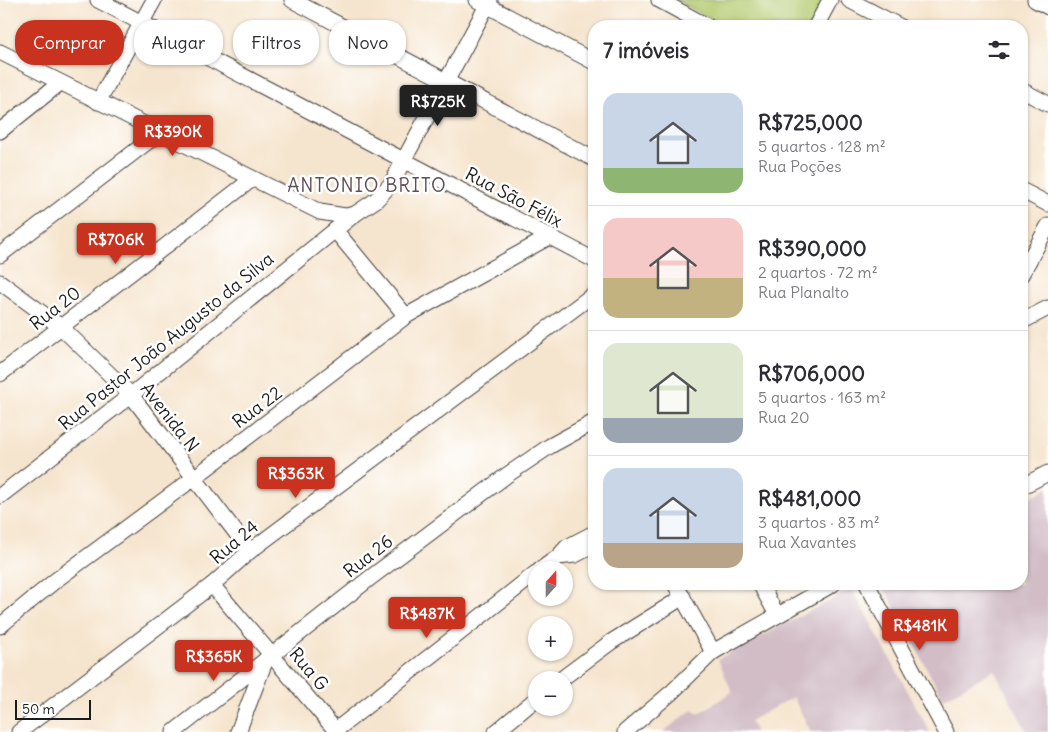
<!DOCTYPE html>
<html lang="pt">
<head>
<meta charset="utf-8">
<style>
  body { margin:0; font-family:Delius,sans-serif; background:#f7f7f7; color:#2b2b33; height:100vh; display:flex; flex-direction:column; font-size:19px; white-space:nowrap }
  * { box-sizing:border-box; margin:0 }
  p { font-size:16px; color:#7c7c81 }
  .icon { flex:none; width:28px; height:28px; fill:none; stroke:currentColor; stroke-width:2; stroke-linecap:round; stroke-linejoin:round }
  .map { position:relative; flex:1; overflow:hidden }
  .drawer { position:absolute; left:588px; top:20px; width:440px; height:570px; display:flex; flex-direction:column; background:#fff; border-radius:20px; box-shadow:0 1px 4px #0004 }
  .drawer>* { flex:none }
  .banner { position:absolute; left:15px; top:20px; width:475px; height:45px; display:flex; gap:10px }
  .needle { width:32px; rotate:21deg }
  .buttons { position:absolute; left:528px; top:561px; display:grid; gap:10px }
  .buttons a { display:grid; place-items:center; width:45px; height:45px; border-radius:50%; background:#fff; box-shadow:0 1px 4px #0004; font-size:25px }
  .scale { position:absolute; left:15px; bottom:12px; width:76px; box-sizing:border-box; padding-left:5px; border:2px solid #1c1c1c; border-top:0; font-size:14px; line-height:18px; white-space:nowrap; color:#1c1c1c; -webkit-text-stroke:4px #fff; paint-order:stroke }
  .price { position:absolute; translate:-50% -42px; padding:0 11px; border-radius:5px; background:#c8321e; color:#fff; font-size:16px; line-height:32px; filter:drop-shadow(0 1px 2px #0008) }
  .price::after { content:''; position:absolute; left:50%; top:30px; width:15px; height:11px; margin-left:-8px; background:inherit; clip-path:polygon(0 0,100% 0,50% 100%) }
  .price.current { background:#222; color:#fff }
  ul { padding:0; list-style:none }
  li { display:flex; align-items:center; gap:15px; height:125px; padding:0 15px }
  li+li { border-top:1px solid #e1e1e2 }
  li span { display:grid; place-items:center; flex:none; width:140px; height:100px; border-radius:15px; color:#555 }
  li>.icon { margin-inline-start:auto }
  span .icon { width:60px; height:60px; fill:#fffc; stroke-width:1 }
  li b { font-size:21px }
  h2 { display:flex; justify-content:space-between; align-items:center; height:60px; padding:0 15px; font-size:21px }
  .chip { padding:0 18px; border-radius:20px; background:#fff; box-shadow:0 1px 4px #0004; font-size:18px; line-height:45px }
  .chip.current { background:#c8321e; color:#fff }
  .map>svg:first-child { display:block }
  .industrial { fill:#d2bdc6 }
  .green { fill:#b3cb6f; stroke:#687446 }
  .lines { fill:none; stroke-linecap:round; stroke-linejoin:round }
  .minor-casing { stroke:#3d3a37; stroke-width:17 }
  .minor { stroke:#fff; stroke-width:15 }
  .labels { text-anchor:middle; dominant-baseline:central; stroke-width:5; stroke-linejoin:round; paint-order:stroke }
  .street-label { font-size:18px; fill:#1c1c1c; stroke:#fff }
  .neighbourhood-label { font-size:19px; letter-spacing:1px; fill:#604e56; stroke:#fff }
</style>
</head>
<body>
<div class="map">
<svg width="1048" height="732" viewBox="0 0 1048 732">
  <rect width="100%" height="100%" fill="#fff"/>
  <filter id="ink" filterUnits="userSpaceOnUse"><feTurbulence type="fractalNoise" baseFrequency=".02" numOctaves="2"/><feDisplacementMap in="SourceGraphic" scale="10" xChannelSelector="R" yChannelSelector="G"/><feConvolveMatrix kernelMatrix="1 2 1 2 8 2 1 2 1" color-interpolation-filters="sRGB"/></filter>
  <filter id="wash" filterUnits="userSpaceOnUse"><feTurbulence type="fractalNoise" baseFrequency=".0096" numOctaves="4" result="noise"/><feDisplacementMap in="SourceGraphic" scale="20" xChannelSelector="R" yChannelSelector="G"/><feGaussianBlur stdDeviation="1.12" result="paint"/><feColorMatrix in="noise" values="0 0 0 0 0 0 0 0 0 0 0 0 0 0 0 0 0 1.4 0 .05"/><feComposite in="paint" operator="in"/></filter>
  <g filter="url(#wash)">
    <rect width="100%" height="100%" fill="#f6e5ce"/>
    <g class="industrial">
      <polygon points="1048,488 1048,732 1027,732 994,670 943,699 882,584 1021,584 1021,502"/>
      <polygon points="852,589 930,732 811,732 793,697 750,721 756,732 663,732 693,709 698,714 732,692 718,659"/>
    </g>
    <polygon class="green" points="676,0 824,0 810,26 725,26"/>
  </g>
  <g filter="url(#ink)">
    <g class="lines">
      <g class="minor-casing">
        <g id="minor">
          <polyline points="98,0 594,260"/>
          <polyline points="292,0 594,159"/>
          <polyline points="477,0 594,62"/>
          <polyline points="659,0 707,26"/>
          <polyline points="849,0 899,26"/>
          <polyline points="1035,0 1048,7"/>
          <polyline points="816,26 830,0"/>
          <polyline points="0,52 320,212 345,216 355,214 376,200 391,184 490,0"/>
          <polyline points="1021,90 1048,104"/>
          <polyline points="98,102 154,0"/>
          <polyline points="0,131 60,83"/>
          <polyline points="1021,190 1048,204"/>
          <polyline points="335,230 406,316"/>
          <polyline points="0,255 159,133"/>
          <polyline points="1021,275 1048,226"/>
          <polyline points="0,282 61,327 131,395 250,551"/>
          <polyline points="1021,322 1048,308"/>
          <polyline points="0,374 251,180"/>
          <polyline points="1021,487 1048,473"/>
          <polyline points="0,496 131,395 355,214"/>
          <polyline points="558,557 575,555 594,545"/>
          <polyline points="540,570 558,557 567,547 594,533"/>
          <polyline points="675,584 713,652"/>
          <polyline points="760,584 777,615"/>
          <polyline points="867,584 946,732"/>
          <polyline points="212,585 337,732"/>
          <polyline points="0,626 56,580 194,478 406,316 549,237"/>
          <polyline points="560,680 611,642 683,597"/>
          <polyline points="336,730 536,573"/>
          <polyline points="19,732 212,585 250,551 594,294"/>
          <polyline points="174,732 370,578 507,475 550,446 594,422"/>
          <polyline points="238,732 266,659"/>
          <polyline points="496,732 536,699"/>
          <polyline points="625,732 672,692 713,652 833,584"/>
        </g>
      </g>
      <use href="#minor" class="minor"/>
    </g>
  </g>
  <g class="labels">
    <g class="street-label">
      <text transform="translate(514 197) rotate(28)">Rua São Félix</text>
      <text transform="translate(55 308) rotate(-38)">Rua 20</text>
      <text transform="translate(166 341) rotate(-39)">Rua Pastor João Augusto da Silva</text>
      <text transform="translate(257 407) rotate(-37)">Rua 22</text>
      <text transform="translate(170 417) rotate(52)">Avenida N</text>
      <text transform="translate(234 542) rotate(-40)">Rua 24</text>
      <text transform="translate(368 556) rotate(-38)">Rua 26</text>
      <text transform="translate(309 669) rotate(50)">Rua G</text>
    </g>
    <g class="neighbourhood-label">
      <text x="367" y="185">ANTONIO BRITO</text>
    </g>
  </g>
</svg>
<div class="buttons">
<a><svg class="needle" viewBox="-14 -14 28 28"><path d="M0-13l5 13h-10z" fill="#e53935"/><path d="M0 13l5-13h-10z" fill="#7c7c81"/></svg></a>
<a>+</a>
<a>−</a>
</div>
<div class="scale">50 m</div>
<b class="price current" style="left:438px;top:127px">R$725K</b>
<b class="price" style="left:173px;top:157px">R$390K</b>
<b class="price" style="left:116px;top:265px">R$706K</b>
<b class="price" style="left:296px;top:499px">R$363K</b>
<b class="price" style="left:427px;top:639px">R$487K</b>
<b class="price" style="left:920px;top:651px">R$481K</b>
<b class="price" style="left:214px;top:682px">R$365K</b>
<div class="banner">
<a class="chip current">Comprar</a>
<a class="chip">Alugar</a>
<a class="chip">Filtros</a>
<a class="chip">Novo</a>
</div>
<section class="drawer">
<h2>7 imóveis<svg class="icon" aria-label="filters" viewBox="0 0 24 24"><path d="M4 7h16M4 17h16"/><circle cx="9" cy="7" r="2"/><circle cx="15" cy="17" r="2"/></svg></h2>
<ul>
<li><span style="background:linear-gradient(#c9d6e8 75%,#8fb573 0)"><svg class="icon" aria-label="home" viewBox="0 0 24 24"><path d="M3 11l9-7 9 7M6 9v11h12V9"/></svg></span><div><b>R$725,000</b><p>5 quartos · 128 m²</p><p>Rua Poções</p></div></li>
<li><span style="background:linear-gradient(#f6c9c9 60%,#c2b280 0)"><svg class="icon" aria-label="home" viewBox="0 0 24 24"><path d="M3 11l9-7 9 7M6 9v11h12V9"/></svg></span><div><b>R$390,000</b><p>2 quartos · 72 m²</p><p>Rua Planalto</p></div></li>
<li><span style="background:linear-gradient(#dfe7d0 75%,#9aa5b1 0)"><svg class="icon" aria-label="home" viewBox="0 0 24 24"><path d="M3 11l9-7 9 7M6 9v11h12V9"/></svg></span><div><b>R$706,000</b><p>5 quartos · 163 m²</p><p>Rua 20</p></div></li>
<li><span style="background:linear-gradient(#c9d6e8 75%,#b9a48a 0)"><svg class="icon" aria-label="home" viewBox="0 0 24 24"><path d="M3 11l9-7 9 7M6 9v11h12V9"/></svg></span><div><b>R$481,000</b><p>3 quartos · 83 m²</p><p>Rua Xavantes</p></div></li>
</ul>
</section>
</div>
</body>
</html>
